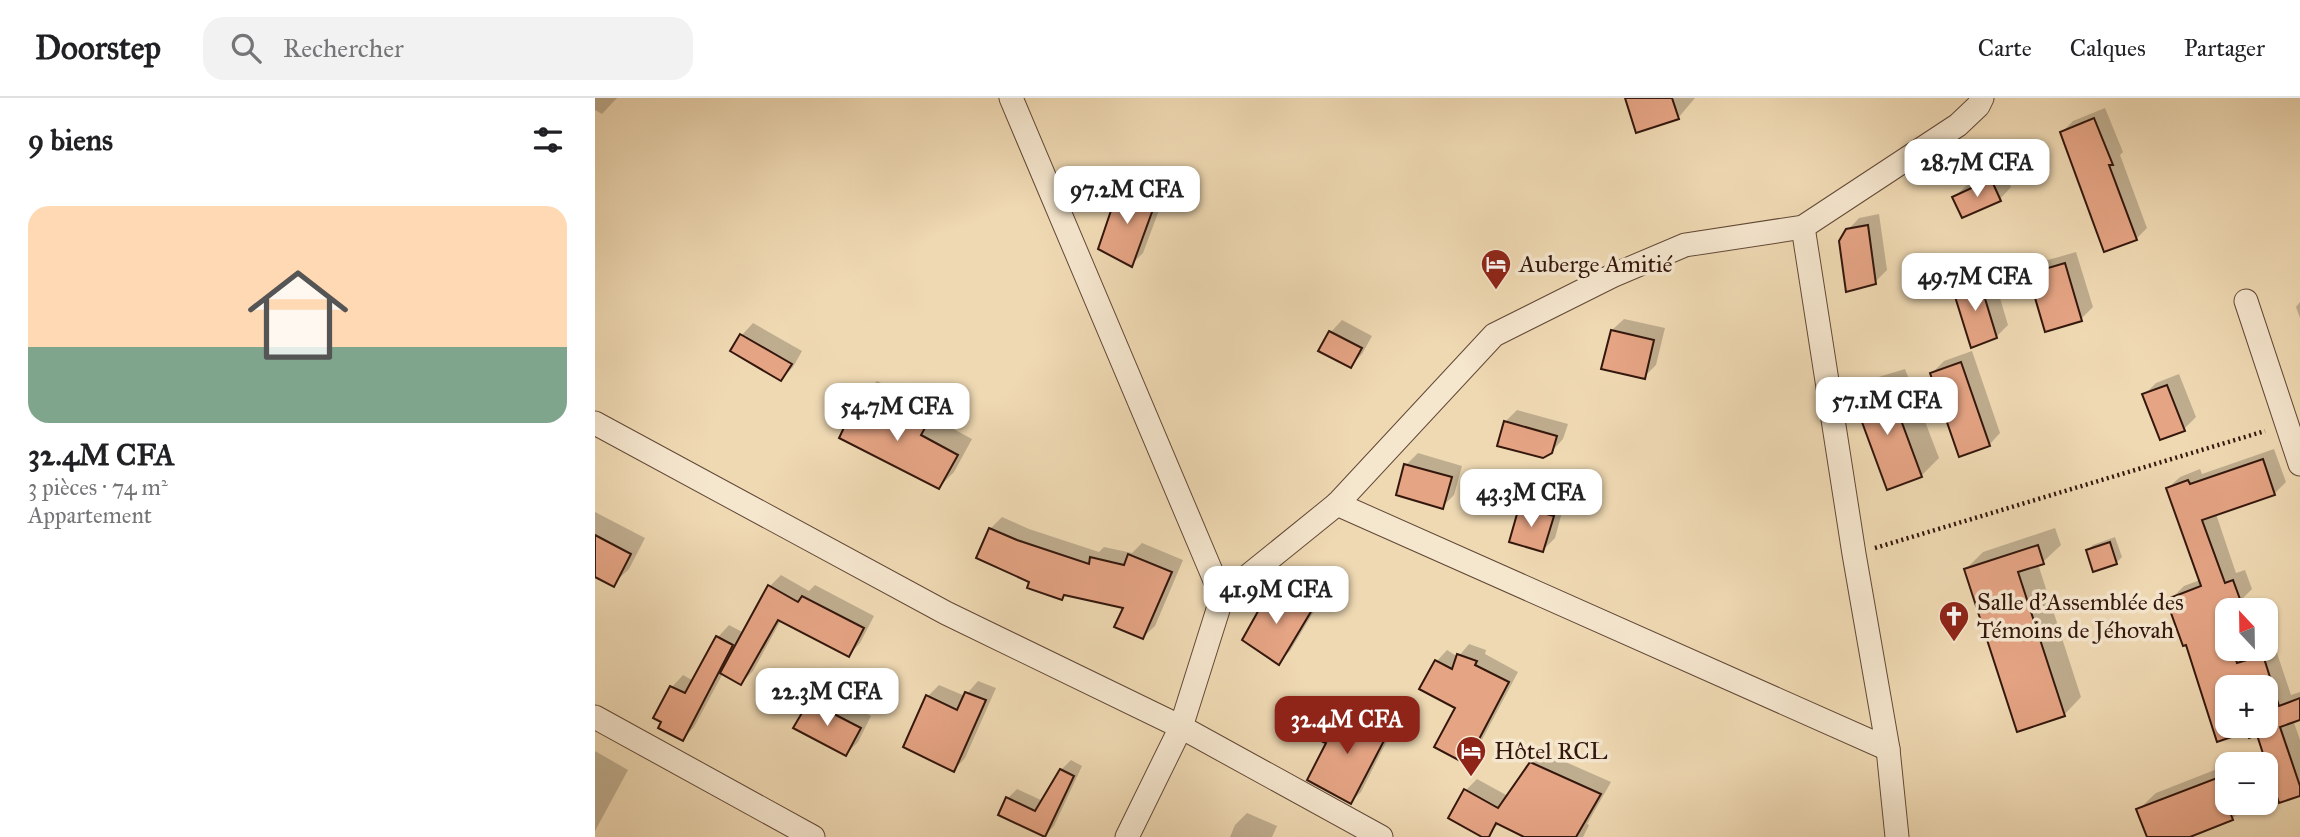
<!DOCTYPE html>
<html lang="fr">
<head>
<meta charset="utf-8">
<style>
  body { margin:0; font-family:"IM FELL Great Primer",serif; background:#f2f2f2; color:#202124; height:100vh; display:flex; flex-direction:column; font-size:26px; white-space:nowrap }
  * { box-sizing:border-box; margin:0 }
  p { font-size:23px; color:#757577 }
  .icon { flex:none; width:38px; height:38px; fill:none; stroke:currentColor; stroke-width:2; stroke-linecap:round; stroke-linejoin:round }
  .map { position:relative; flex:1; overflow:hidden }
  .sheet { display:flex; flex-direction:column; background:#fff; width:595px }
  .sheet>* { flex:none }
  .needle { width:46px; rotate:338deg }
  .fabs { position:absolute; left:1620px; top:500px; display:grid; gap:14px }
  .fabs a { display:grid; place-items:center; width:63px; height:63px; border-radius:14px; background:#fff; box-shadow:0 2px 5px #0004; font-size:35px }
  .price { position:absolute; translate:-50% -60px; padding:0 16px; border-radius:14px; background:#fff; color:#222; font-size:23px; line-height:46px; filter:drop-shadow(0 2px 4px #0008) }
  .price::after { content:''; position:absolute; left:50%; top:42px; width:21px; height:16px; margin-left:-10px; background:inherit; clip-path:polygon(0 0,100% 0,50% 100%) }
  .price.on { background:#8f2418; color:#fff }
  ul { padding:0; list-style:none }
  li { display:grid; align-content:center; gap:14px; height:371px; padding:0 28px }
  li+li { border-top:2px solid #e0e0e0 }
  li span { display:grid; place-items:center; height:217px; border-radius:21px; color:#555 }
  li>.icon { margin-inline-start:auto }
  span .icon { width:126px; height:126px; fill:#fffc; stroke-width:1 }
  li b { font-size:30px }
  h2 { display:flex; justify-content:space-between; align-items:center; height:84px; padding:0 28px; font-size:30px }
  header { display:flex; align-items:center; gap:42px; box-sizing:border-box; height:98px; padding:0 35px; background:#fff; border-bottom:2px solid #e0e0e0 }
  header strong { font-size:33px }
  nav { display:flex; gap:38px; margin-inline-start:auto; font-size:24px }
  .search { width:490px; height:63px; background:#f2f2f2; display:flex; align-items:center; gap:18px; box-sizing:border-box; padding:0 24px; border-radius:21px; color:#757577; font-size:26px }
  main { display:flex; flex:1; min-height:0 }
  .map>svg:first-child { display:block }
  .shadow { fill:#0003; fill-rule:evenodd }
  .building { fill:#e5a484; stroke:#33170d; stroke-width:2; fill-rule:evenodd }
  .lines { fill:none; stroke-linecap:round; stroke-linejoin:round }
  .street-casing { stroke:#624836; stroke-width:25 }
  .path { stroke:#33170d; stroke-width:4.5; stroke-dasharray:2 3.5; stroke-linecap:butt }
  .street { stroke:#f5e6ce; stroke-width:23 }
  .labels { text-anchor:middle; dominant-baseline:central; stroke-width:7; stroke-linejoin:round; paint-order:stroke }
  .poi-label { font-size:24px; fill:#33170d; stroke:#f5e6ce; text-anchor:start }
</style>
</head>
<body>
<header>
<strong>Doorstep</strong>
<div class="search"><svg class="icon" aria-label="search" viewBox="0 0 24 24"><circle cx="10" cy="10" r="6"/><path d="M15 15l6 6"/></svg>Rechercher</div>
<nav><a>Carte</a><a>Calques</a><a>Partager</a></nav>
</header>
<main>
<section class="sheet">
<h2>9 biens<svg class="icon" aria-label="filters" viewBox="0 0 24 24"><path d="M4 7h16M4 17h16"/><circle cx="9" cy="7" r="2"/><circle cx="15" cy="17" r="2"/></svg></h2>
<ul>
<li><span style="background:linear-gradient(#ffd9b3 65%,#7fa58c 0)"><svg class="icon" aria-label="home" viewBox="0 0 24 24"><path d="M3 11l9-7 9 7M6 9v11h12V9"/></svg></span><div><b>32.4M CFA</b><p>3 pièces · 74 m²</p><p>Appartement</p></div></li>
</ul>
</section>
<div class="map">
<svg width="1705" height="739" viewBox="0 0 1705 739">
  <rect width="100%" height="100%" fill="#efd9b3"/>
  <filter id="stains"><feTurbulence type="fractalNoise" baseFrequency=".00286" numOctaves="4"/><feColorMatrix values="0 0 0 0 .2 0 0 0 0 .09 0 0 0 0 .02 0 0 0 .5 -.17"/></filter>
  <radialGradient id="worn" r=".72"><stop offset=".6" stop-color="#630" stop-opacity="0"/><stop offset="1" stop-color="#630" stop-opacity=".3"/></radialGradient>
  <g class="shadow">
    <polygon points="0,0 22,0 7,16 0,12"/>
    <polygon points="1032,0 1100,0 1083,20"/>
    <polygon points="1510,10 1528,54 1525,57 1552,130 1541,141 1467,34 1478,23"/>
    <polygon points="1407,71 1416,89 1405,101 1359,99 1371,88"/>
    <polygon points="537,78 572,91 548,155 537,166 525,90"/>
    <polygon points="1284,116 1292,172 1280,184 1252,133 1264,120"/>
    <polygon points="1481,154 1498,209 1486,221 1435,176 1446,164"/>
    <polygon points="1396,170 1413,227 1401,239 1359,190 1371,178"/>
    <polygon points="1705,204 1705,220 1701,209"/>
    <polygon points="1029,221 1070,230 1061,267 1049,279 1017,232"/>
    <polygon points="747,222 777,238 767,256 756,268 726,252 736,234"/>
    <polygon points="158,225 207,253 198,269 186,281 138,253 147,237"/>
    <polygon points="1377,253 1405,335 1394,347 1337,275 1349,263"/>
    <polygon points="1310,271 1344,360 1326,378 1259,298 1277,281"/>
    <polygon points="1584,276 1601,319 1589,331 1549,297 1561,285"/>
    <polygon points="282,283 344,314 340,321 377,341 359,374 344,389 266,299"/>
    <polygon points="922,312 973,326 968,341 956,354 910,324"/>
    <path d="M1679 351 1691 384 1679 396 1621 416 1641 475 1650 472 1657 491 1645 503 1635 506 1638 513H1633V551H1652L1654 554 1671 551V549L1679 546 1696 597 1705 594V620L1698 622 1705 642V696L1663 635 1652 632 1623 642 1577 500 1589 488 1605 482 1573 390 1585 379 1605 371 1607 376ZM1633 590H1671V628H1633Z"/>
    <polygon points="823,355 867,368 859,397 847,409 811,367"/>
    <polygon points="938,398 969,407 960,440 948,452 926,410"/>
    <polygon points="0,414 50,440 34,471 18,486 0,477"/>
    <polygon points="407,419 434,431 504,454 509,449 537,455 547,445 588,462 560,528 548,539 530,509 471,496 467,500 436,483 395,431"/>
    <polygon points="1460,430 1466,447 1448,464 1443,466 1486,599 1469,617 1371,471 1388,454"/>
    <polygon points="1520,439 1527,459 1521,465 1493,452 1498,447"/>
    <polygon points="186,477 214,493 220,487 279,518 265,545 254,557 186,522 158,573 146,585 128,575 99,629 88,641 68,623 61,620 77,589 88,577 99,583 123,539 134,527 149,535 174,489"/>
    <polygon points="689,479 727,500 695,553 683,565 677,491"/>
    <polygon points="874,546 891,552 890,556 923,574 881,653 871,664 863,609 842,563 852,552 863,559"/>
    <polygon points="383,583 401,590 370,660 359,672 333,598 344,587 370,598"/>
    <polygon points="227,592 276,618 263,644 251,656 215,604"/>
    <polygon points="758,600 802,623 766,694 756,704 747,611"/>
    <polygon points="0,653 33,672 0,733"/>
    <polygon points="948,654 1016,684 992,726 994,727 988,739 933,739 905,725 890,739 871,692 882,681 913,698 936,665"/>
    <polygon points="476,662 487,668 459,728 449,738 413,700 422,691 448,703 466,672"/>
    <polygon points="1640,664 1641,667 1633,667 1633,705 1653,705 1637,721 1590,739 1554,739 1543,712 1561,695"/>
    <polygon points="652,715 682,728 677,739 635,739 640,727"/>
  </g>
  <g class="building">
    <polygon points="1030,0 1077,0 1084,21 1041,35"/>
    <polygon points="1499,20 1518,67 1514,67 1542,142 1509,154 1465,34"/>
    <polygon points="1396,81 1406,103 1367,120 1357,99"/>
    <polygon points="524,89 561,103 537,169 503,151"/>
    <polygon points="1273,127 1281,186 1251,194 1244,143 1251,131"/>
    <polygon points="1470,165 1487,223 1450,234 1433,176"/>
    <polygon points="1384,181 1402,240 1376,250 1357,189"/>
    <polygon points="1016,232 1059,242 1050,281 1006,271"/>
    <polygon points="734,233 767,250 756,270 723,253"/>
    <polygon points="145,236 197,266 186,283 135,253"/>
    <polygon points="1366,264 1395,348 1364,359 1335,275"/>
    <polygon points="1293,287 1327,379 1292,392 1257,297"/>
    <polygon points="1572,287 1590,333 1565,342 1547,296"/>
    <polygon points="264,298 330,330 326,337 363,357 344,391 244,340"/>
    <polygon points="909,323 962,338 957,355 948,360 902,348"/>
    <path d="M1668 361 1680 397 1607 422 1630 485 1638 482 1646 504 1622 513 1633 541V551H1637L1642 565 1668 557 1684 608 1705 600V622L1685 629 1705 688V698L1684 705 1662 637 1654 640 1651 634 1622 644 1591 547 1588 548 1576 515 1575 500 1606 488 1571 390 1593 382 1595 386ZM1633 590H1671V628H1633Z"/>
    <polygon points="809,366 857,379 848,411 801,397"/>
    <polygon points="924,409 959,418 948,454 914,444"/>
    <polygon points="394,430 422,442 494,466 495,459 529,467 533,456 577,474 548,541 519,529 528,510 469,497 467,502 432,490 434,484 381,460"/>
    <polygon points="0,437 36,456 19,489 0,479"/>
    <polygon points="1515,444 1522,466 1498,474 1491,452"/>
    <polygon points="1443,447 1449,466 1423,474 1470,618 1422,634 1369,471"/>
    <polygon points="173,487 203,504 207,498 269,530 254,559 183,522 146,587 125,575"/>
    <polygon points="676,490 717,512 684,567 647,542"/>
    <polygon points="121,538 138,547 88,643 63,630 66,624 58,620 75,588 90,595"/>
    <polygon points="862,556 882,563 880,567 914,584 871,666 839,649 860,610 824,591 840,562 857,571"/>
    <polygon points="370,594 391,602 359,674 308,649 331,597 362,612"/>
    <polygon points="214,603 266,630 251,658 198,630"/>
    <polygon points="746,610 793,635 756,706 712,682 731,645 728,644"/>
    <polygon points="935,664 1006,696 981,739 929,739 901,725 894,739 887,739 853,720 869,691 903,710"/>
    <polygon points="465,671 479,678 450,739 403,717 411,699 440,713"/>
    <polygon points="1622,680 1638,722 1595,739 1552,739 1541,711"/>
  </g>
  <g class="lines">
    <g class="street-casing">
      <g id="street">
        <polyline points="416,0 627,499 586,629 532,739"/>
        <polyline points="1208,129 1259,456 1293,651 1302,739"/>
        <polyline points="1651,203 1705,366"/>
        <polyline points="0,325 351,515 586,629 786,739"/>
        <polyline points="742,406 1293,651"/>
        <polyline points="627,499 742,406 899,237 1017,178 1090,147 1208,129 1363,27 1383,8 1387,0"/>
        <polyline points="0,619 218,739"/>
      </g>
    </g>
    <polyline class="path" points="1280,450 1670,333"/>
    <use href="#street" class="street"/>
  </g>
  <defs>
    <g id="hotel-pin" transform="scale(1.575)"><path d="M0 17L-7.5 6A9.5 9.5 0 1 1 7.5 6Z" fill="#8f2418" stroke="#f5e6ce"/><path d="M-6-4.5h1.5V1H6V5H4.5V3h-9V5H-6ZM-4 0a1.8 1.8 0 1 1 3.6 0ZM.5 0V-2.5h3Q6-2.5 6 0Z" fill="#fff"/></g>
    <g id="church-pin" transform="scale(1.575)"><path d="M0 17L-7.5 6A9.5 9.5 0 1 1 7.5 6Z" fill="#8f2418" stroke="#f5e6ce"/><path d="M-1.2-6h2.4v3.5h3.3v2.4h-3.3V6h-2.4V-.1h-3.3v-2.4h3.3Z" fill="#fff"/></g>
  </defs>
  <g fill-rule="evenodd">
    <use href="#hotel-pin" x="901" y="166"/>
    <use href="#church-pin" x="1359" y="518"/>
    <use href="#hotel-pin" x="876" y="653"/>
  </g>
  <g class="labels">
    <g class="poi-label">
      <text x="924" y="166">Auberge Amitié</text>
      <text x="1382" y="504">Salle d'Assemblée des<tspan x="1382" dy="28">Témoins de Jéhovah</tspan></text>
      <text x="899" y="653">Hôtel RCL</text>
    </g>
  </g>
  <rect width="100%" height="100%" filter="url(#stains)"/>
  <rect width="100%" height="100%" fill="url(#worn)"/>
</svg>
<div class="fabs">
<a><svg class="needle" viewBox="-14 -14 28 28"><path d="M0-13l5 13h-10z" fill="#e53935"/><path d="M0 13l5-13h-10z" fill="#757577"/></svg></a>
<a>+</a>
<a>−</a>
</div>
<b class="price" style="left:1382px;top:101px">28.7M CFA</b>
<b class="price" style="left:532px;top:128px">97.2M CFA</b>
<b class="price" style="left:1380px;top:215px">49.7M CFA</b>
<b class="price" style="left:1292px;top:339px">57.1M CFA</b>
<b class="price" style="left:302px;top:345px">54.7M CFA</b>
<b class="price" style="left:936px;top:431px">43.3M CFA</b>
<b class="price" style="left:681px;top:528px">41.9M CFA</b>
<b class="price" style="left:232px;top:630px">22.3M CFA</b>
<b class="price on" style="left:752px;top:658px">32.4M CFA</b>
</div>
</main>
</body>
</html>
